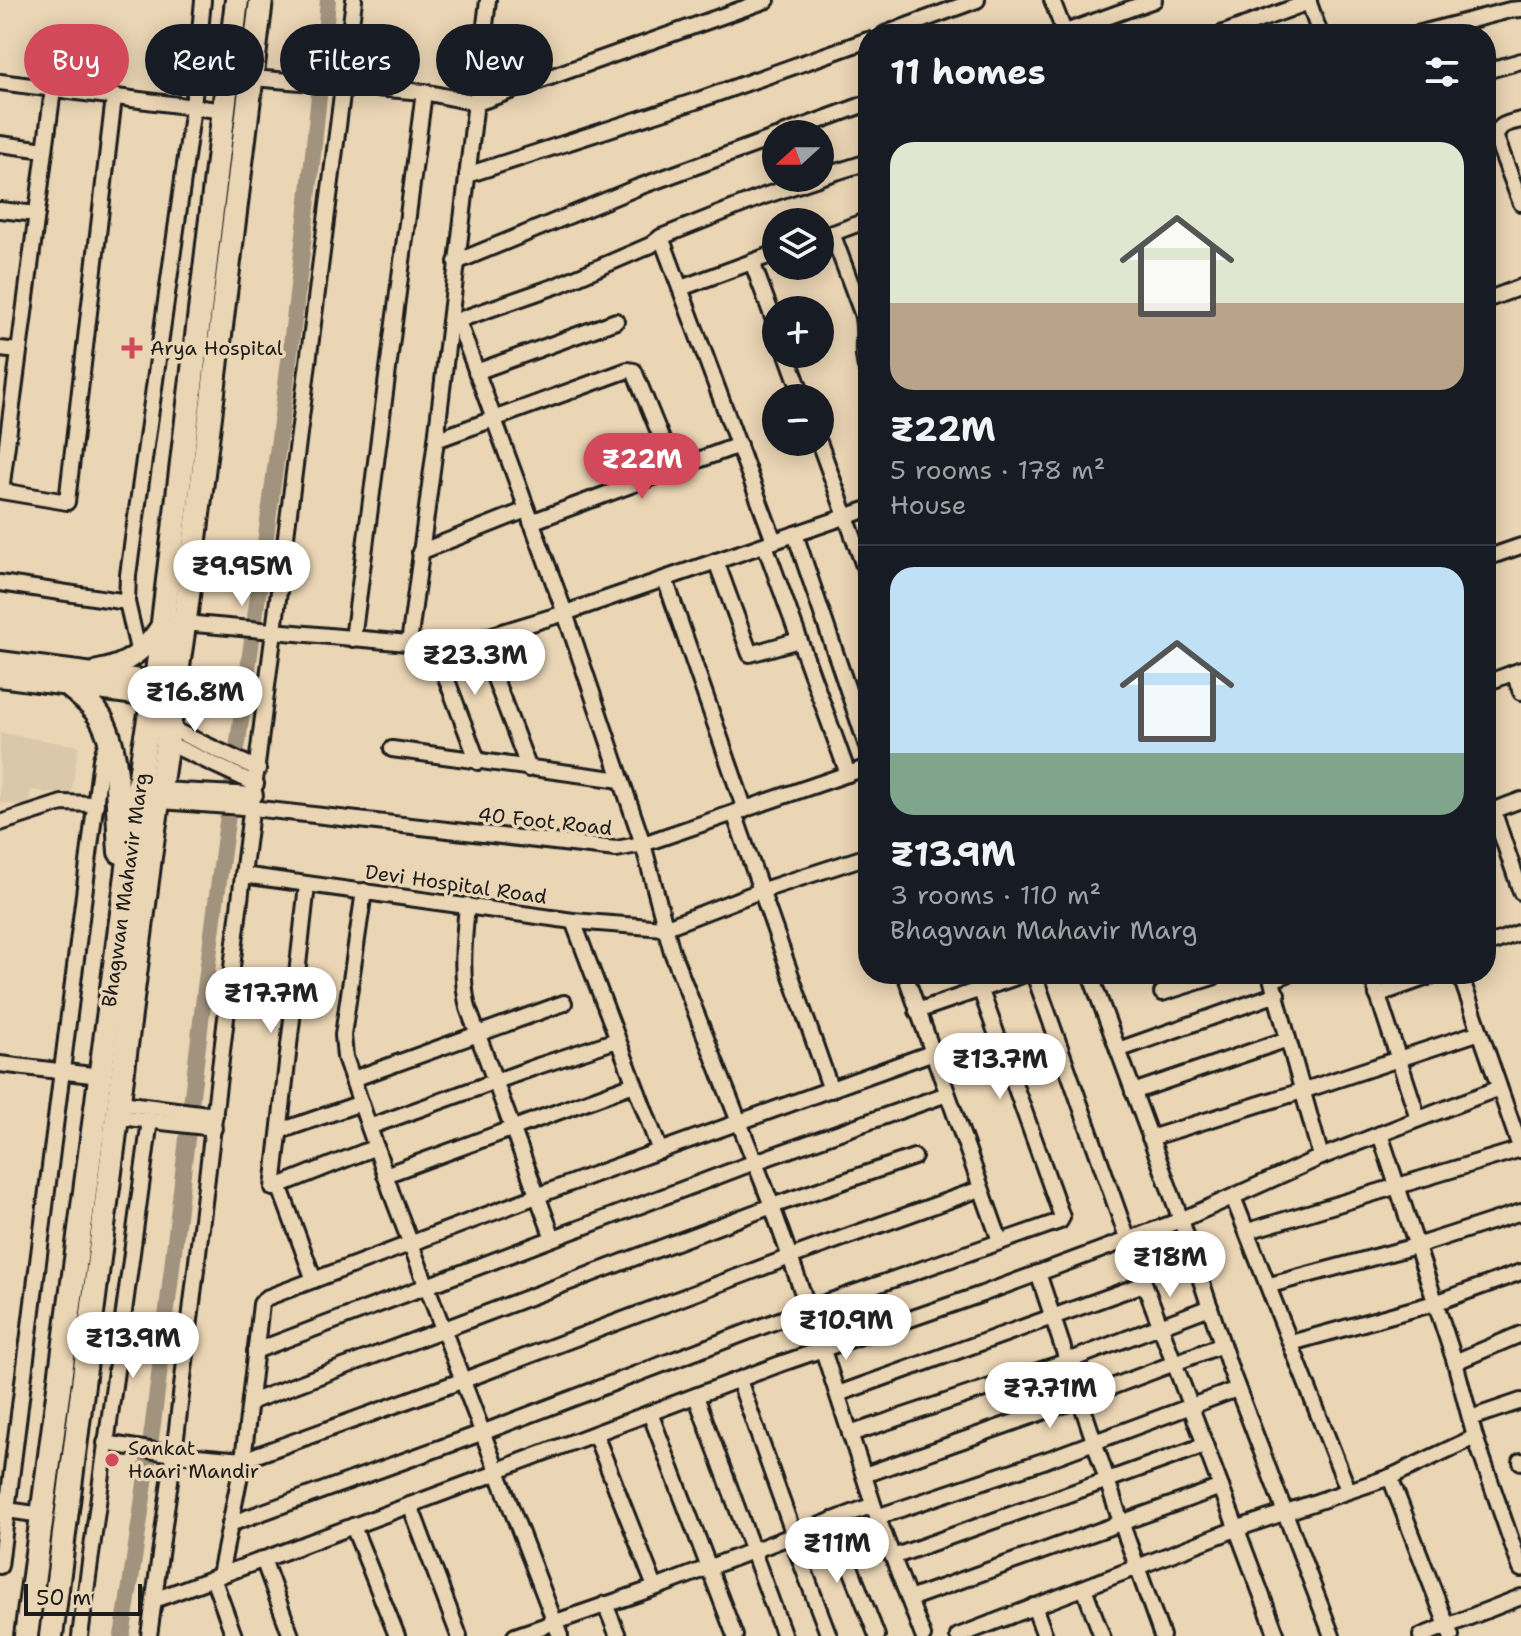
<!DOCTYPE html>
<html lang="en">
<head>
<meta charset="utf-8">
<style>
  body { margin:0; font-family:"Shantell Sans",sans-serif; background:#242831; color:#f1f3f6; height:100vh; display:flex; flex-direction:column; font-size:30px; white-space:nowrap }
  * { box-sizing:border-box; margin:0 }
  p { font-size:26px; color:#9ea1a6 }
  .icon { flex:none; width:44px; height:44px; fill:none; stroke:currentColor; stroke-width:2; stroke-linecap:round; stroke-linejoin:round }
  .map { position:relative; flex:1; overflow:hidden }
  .side { position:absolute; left:858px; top:24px; width:638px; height:960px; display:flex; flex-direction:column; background:#171b24; border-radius:32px; box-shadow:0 4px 20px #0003 }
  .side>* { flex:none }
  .guide { position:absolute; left:24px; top:24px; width:714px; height:72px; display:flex; gap:16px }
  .needle { width:52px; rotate:249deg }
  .buttons { position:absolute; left:762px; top:120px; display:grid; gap:16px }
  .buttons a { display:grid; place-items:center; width:72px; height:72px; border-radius:50%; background:#171b24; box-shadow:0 4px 20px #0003; font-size:40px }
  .scale { position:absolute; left:24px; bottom:20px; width:118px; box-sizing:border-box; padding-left:8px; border:4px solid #1c1c1c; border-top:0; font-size:22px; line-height:28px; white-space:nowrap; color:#1c1c1c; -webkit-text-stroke:6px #ead5b4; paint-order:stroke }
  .price { position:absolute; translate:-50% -68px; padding:0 18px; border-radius:28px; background:#fff; color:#222; font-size:26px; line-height:52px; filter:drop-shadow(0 2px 4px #0008) }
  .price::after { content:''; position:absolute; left:50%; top:48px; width:24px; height:18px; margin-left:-12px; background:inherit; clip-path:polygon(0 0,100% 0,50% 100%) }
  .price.selected { background:#d1495b; color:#fff }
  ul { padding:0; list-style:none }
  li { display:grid; align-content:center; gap:16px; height:424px; padding:0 32px }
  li+li { border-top:2px solid #363941 }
  li span { display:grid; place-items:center; height:248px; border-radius:24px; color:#555 }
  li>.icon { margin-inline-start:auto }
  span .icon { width:144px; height:144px; fill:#fffc; stroke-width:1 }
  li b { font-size:34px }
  h2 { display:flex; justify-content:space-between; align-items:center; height:96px; padding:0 32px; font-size:34px }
  .chip { padding:0 28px; border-radius:36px; background:#171b24; box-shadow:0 4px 20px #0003; font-size:28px; line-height:72px }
  .chip.selected { background:#d1495b; color:#fff }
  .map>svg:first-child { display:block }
  .built { fill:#dbc7a9 }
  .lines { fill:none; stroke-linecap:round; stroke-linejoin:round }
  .canal { stroke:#a1937e; stroke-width:16 }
  .minor-casing { stroke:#1c1c1c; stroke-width:20 }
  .tertiary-casing { stroke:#1c1c1c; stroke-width:24 }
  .primary-casing { stroke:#1c1c1c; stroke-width:28 }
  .minor { stroke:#ead5b4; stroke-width:14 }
  .tertiary { stroke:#ead5b4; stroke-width:18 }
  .primary { stroke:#ead5b4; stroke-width:22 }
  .poi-dot { fill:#d1495b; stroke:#ead5b4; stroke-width:3 }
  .labels { text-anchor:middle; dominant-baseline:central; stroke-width:7; stroke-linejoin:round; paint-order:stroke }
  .poi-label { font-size:20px; fill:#1c1c1c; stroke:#ead5b4; text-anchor:start }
  .street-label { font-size:20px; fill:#1c1c1c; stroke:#ead5b4 }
</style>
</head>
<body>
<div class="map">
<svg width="1521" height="1636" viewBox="0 0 1521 1636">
  <rect width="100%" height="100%" fill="#ead5b4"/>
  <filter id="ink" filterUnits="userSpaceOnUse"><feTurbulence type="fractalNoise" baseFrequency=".0125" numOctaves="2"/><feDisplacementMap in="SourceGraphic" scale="16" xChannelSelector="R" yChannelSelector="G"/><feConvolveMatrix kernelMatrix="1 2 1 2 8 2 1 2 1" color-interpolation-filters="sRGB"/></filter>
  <g filter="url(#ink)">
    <polygon class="built" points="0,733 78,746 71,796 31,790 28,807 0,802"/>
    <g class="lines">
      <path class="canal" d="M122 1636C163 1388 184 1137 218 888 258 592 302 297 328 0"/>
      <g class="minor-casing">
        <g id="minor">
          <polyline points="1052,0 1065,34"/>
          <polyline points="1308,0 1320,34"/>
          <polyline points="885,34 977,0"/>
          <polyline points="1060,34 1154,0"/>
          <polyline points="1221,34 1309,2"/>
          <polyline points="1417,34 1510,10 1521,9"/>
          <polyline points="1486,71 1521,61"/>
          <polyline points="252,78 424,92 477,103 767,0"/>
          <polyline points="0,82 225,111"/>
          <polyline points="53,89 1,491 67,502 114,97"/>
          <path d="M1521 120C1509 123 1497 124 1496 138L1521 203"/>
          <polyline points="783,134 868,103"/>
          <polyline points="0,144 45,150"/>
          <polyline points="467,175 696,101 868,40"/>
          <polyline points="820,177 868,162"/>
          <polyline points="0,210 37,214"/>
          <path d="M832 233 862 313C868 337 859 348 868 374"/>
          <polyline points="661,237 774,541"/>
          <polyline points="820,238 868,220"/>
          <polyline points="456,262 636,188 776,137"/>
          <polyline points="752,262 776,326"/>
          <polyline points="681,288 776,253"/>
          <polyline points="1486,300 1521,287"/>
          <polyline points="458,321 565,613 643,844 672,952 769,1198 823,1350 877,1516 923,1636"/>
          <polyline points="450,323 556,286 651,245 661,237 764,196 818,178"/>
          <polyline points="0,349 19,351"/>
          <polyline points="787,354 803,398"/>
          <polyline points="476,372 616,321"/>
          <polyline points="436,440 628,370 634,371 674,469"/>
          <polyline points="819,442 868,577"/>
          <polyline points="531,522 739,445"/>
          <polyline points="795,534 868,749"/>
          <polyline points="765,545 848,774"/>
          <polyline points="420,552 526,510"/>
          <polyline points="1486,558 1521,546"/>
          <polyline points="716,561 750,654 799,640"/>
          <polyline points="665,579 745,810"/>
          <polyline points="0,583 127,602"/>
          <polyline points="184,623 442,646 469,642 565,613 868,509"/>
          <polyline points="353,639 424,92"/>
          <polyline points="480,639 529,769"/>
          <polyline points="409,644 436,440 488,0"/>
          <polyline points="434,646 478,762"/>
          <polyline points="139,654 127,602 128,575 193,107 203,0"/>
          <polyline points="1514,673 1521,692"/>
          <polyline points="1486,683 1521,670"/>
          <polyline points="170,728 258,769"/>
          <polyline points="168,743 256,784"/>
          <polyline points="392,749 621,780"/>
          <polyline points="161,790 255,795"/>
          <polyline points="160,801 243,807 616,849 643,844 868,767"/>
          <polyline points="1493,810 1521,892"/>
          <polyline points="734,813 831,1090"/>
          <polyline points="1486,813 1521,800"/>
          <polyline points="0,823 62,803 96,804"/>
          <polyline points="243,875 573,921 664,928 760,891 868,856"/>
          <polyline points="307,885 273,1188 376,1147"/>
          <polyline points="364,891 343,1035 345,1057 394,1200 560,1636"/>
          <path d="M467 905C464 940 460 973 468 1008L553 1238"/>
          <polyline points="573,921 660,1151"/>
          <polyline points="1486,945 1521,932"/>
          <polyline points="905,974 1000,1241"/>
          <polyline points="1034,974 1128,1240 1277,1636"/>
          <polyline points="1090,974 1181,1220 1231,1371 1332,1636"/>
          <polyline points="1270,974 1321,1157"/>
          <polyline points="1371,974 1418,1118"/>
          <polyline points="1460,974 1521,1150"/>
          <polyline points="1272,980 1288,974"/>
          <polyline points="1162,993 1213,977"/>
          <polyline points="1377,995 1436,974"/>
          <polyline points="917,1011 1025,974"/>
          <polyline points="1118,1050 1277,994"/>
          <polyline points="0,1064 100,1076"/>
          <polyline points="353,1079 564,1003"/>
          <polyline points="1133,1092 1288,1039"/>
          <polyline points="121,1103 215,1115"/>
          <polyline points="119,1117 214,1128"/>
          <polyline points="369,1127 538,1066 617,1040"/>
          <polyline points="280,1131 361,1103"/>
          <polyline points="1380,1134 1455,1362 1475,1437 1521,1569"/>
          <polyline points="1150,1138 1302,1091 1480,1032"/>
          <polyline points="385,1175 634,1084"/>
          <polyline points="279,1185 314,1280"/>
          <polyline points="1233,1197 1348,1490"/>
          <polyline points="1248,1231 1521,1149"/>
          <polyline points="1038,1273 1120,1519 1162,1636"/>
          <polyline points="1270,1285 1416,1246 1521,1212"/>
          <polyline points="1291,1343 1435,1303 1521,1272"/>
          <polyline points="255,1351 755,1162 947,1094"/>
          <polyline points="1455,1362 1521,1334"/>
          <polyline points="739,1380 794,1535"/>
          <polyline points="838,1394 1144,1284"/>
          <polyline points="696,1396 784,1636"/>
          <polyline points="250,1402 772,1206 914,1157"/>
          <polyline points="650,1413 735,1636"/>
          <polyline points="1471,1418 1521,1401"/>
          <polyline points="595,1434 655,1587"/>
          <polyline points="850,1434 1068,1361 1210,1307"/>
          <polyline points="105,1443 174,1454 243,1460 464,1380 790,1257 980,1189"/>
          <polyline points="1521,1461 1521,1462"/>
          <polyline points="498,1470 780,1364 982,1294 1181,1220 1321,1157 1499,1088"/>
          <polyline points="864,1475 1080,1399 1222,1345"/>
          <polyline points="1390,1477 1451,1636"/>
          <polyline points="410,1505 459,1636"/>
          <polyline points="0,1509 42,1515"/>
          <polyline points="877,1517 1046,1460 1237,1389"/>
          <polyline points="832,1520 877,1636"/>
          <polyline points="230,1524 484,1432 808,1309 1060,1221 1062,1217 975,974"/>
          <polyline points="353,1526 397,1636"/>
          <polyline points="791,1536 829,1636"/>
          <polyline points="893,1557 1205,1445"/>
          <polyline points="263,1559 291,1636"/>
          <polyline points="0,1566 101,759 108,738"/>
          <polyline points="220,1575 243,1460 261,1304 266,1298 595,1174 931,1053"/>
          <polyline points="213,1578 234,1636"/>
          <polyline points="1084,1588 1102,1636"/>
          <polyline points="909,1599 1221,1487"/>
          <polyline points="154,1600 499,1472"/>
          <polyline points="605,1604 618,1636"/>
          <polyline points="1034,1606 1045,1636"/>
          <polyline points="80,1636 150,1120"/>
          <polyline points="149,1636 177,1429 243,875 354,0"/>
          <polyline points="515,1636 663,1585 873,1505"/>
          <polyline points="958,1636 1236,1529 1390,1477 1475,1437"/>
          <polyline points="1421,1636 1521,1597"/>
        </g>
      </g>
      <g class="tertiary-casing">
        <g id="tertiary">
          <polyline points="0,661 156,681 167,686"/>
          <path d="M98 670C129 665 145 650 162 624"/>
          <polyline points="0,677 151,697 163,700"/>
        </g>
      </g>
      <g class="primary-casing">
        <g id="primary">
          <path d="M69 686C81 696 92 704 100 717 121 750 117 813 120 852"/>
          <polyline points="26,1636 144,747 156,681 237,0"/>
          <polyline points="51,1636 150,857 186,612 261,0"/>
        </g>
      </g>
      <use href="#minor" class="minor"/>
      <use href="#tertiary" class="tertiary"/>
      <use href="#primary" class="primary"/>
    </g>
  </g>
  <g class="poi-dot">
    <path d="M128 336h8v8h8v8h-8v8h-8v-8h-8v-8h8z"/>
    <circle cx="112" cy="1460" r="8"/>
  </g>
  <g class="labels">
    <g class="poi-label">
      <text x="150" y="348">Arya Hospital</text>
      <text x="128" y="1448">Sankat<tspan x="128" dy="23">Haari Mandir</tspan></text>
    </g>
    <g class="street-label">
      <text transform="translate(545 821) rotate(6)">40 Foot Road</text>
      <text transform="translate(456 884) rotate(8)">Devi Hospital Road</text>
      <text transform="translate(125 890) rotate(-82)">Bhagwan Mahavir Marg</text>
    </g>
  </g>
</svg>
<div class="buttons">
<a><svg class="needle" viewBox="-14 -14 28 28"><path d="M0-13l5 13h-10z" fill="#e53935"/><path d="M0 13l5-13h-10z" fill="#9ea1a6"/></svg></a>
<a><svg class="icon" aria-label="layers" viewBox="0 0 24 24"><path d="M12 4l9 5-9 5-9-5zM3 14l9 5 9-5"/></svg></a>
<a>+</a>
<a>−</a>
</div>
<div class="scale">50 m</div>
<b class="price selected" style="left:642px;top:501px">₹22M</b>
<b class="price" style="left:242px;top:608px">₹9.95M</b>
<b class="price" style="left:475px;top:697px">₹23.3M</b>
<b class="price" style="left:195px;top:734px">₹16.8M</b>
<b class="price" style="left:271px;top:1035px">₹17.7M</b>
<b class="price" style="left:1000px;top:1101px">₹13.7M</b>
<b class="price" style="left:1170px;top:1299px">₹18M</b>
<b class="price" style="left:846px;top:1362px">₹10.9M</b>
<b class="price" style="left:133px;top:1380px">₹13.9M</b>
<b class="price" style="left:1050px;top:1430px">₹7.71M</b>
<b class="price" style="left:837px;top:1585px">₹11M</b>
<div class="guide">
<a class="chip selected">Buy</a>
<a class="chip">Rent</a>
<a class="chip">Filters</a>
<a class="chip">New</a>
</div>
<section class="side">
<h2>11 homes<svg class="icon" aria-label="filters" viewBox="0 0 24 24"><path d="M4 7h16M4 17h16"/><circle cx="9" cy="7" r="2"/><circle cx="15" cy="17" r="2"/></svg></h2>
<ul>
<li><span style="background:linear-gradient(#dfe7d0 65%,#b9a48a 0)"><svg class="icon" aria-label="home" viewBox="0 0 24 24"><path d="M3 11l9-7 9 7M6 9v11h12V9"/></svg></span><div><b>₹22M</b><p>5 rooms · 178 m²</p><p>House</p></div></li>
<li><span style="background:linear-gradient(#bfe0f5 75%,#7fa58c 0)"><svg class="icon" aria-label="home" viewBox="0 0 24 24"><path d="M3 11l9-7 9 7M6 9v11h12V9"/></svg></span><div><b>₹13.9M</b><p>3 rooms · 110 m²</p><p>Bhagwan Mahavir Marg</p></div></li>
</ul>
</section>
</div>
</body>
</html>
